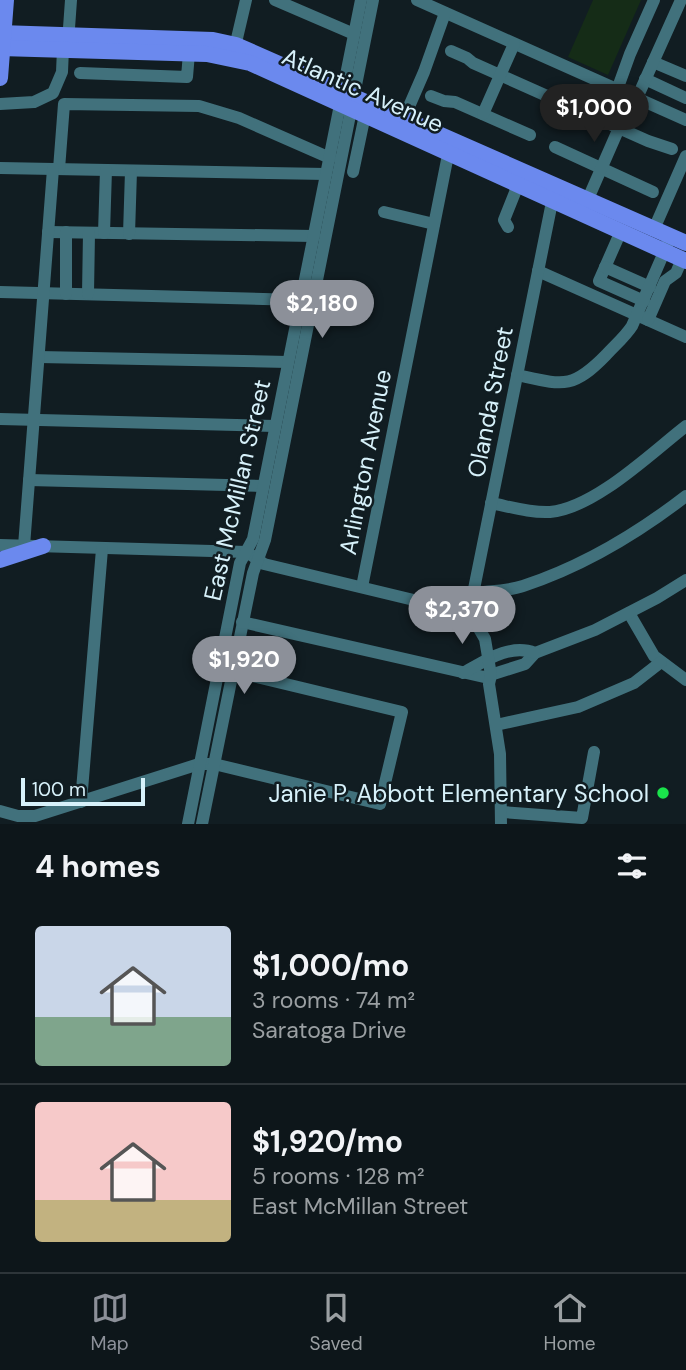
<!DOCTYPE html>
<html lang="en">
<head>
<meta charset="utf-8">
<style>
  body { margin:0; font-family:"DM Sans",sans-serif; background:#161f23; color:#f1f3f6; height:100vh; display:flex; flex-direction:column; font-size:26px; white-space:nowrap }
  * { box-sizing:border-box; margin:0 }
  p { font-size:23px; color:#9a9fa2 }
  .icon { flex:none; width:38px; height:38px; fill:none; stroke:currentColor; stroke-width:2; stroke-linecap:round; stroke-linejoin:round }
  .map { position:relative; height:824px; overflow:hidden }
  .drawer { display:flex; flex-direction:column; background:#0d161a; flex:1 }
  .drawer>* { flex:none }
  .scale { position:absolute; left:21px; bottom:18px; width:124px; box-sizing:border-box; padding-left:7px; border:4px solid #d7f1fa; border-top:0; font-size:19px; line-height:24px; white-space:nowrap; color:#d7f1fa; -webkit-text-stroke:5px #111d22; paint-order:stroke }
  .price { position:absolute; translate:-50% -60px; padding:0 16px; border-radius:24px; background:#8c9099; color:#fff; font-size:23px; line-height:46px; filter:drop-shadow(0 2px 4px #0008) }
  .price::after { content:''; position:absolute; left:50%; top:42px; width:21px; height:16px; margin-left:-10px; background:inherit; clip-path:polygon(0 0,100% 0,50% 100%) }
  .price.selected { background:#222; color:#fff }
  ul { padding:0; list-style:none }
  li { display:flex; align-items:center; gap:21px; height:175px; padding:0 35px }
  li+li { border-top:2px solid #2d3539 }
  li span { display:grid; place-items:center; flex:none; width:196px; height:140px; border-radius:7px; color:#555 }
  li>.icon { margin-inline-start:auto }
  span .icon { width:84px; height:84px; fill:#fffc; stroke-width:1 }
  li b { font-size:30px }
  h2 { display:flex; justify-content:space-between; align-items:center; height:84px; padding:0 35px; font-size:30px }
  .menu { display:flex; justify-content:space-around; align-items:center; height:98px; border-top:2px solid #2d3539; background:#0d161a; font-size:19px; color:#9a9fa2 }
  .menu a { display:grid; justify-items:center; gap:4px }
  .menu .selected { color:#8c9099 }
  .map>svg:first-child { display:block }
  .green { fill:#152c17 }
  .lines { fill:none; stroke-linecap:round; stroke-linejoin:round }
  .minor { stroke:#41717c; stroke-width:12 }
  .major { stroke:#6b89ee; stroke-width:16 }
  .poi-dot { fill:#1ae34b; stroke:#111d22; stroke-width:2.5 }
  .labels { text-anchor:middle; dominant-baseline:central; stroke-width:5; stroke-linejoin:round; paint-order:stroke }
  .street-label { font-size:24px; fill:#d7f1fa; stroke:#111d22 }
  .poi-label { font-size:24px; fill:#d7f1fa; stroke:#111d22; text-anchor:end }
</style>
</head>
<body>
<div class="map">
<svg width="686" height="824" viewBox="0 0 686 824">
  <rect width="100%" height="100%" fill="#111d22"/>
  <polygon class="green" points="593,0 641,0 608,75 568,57"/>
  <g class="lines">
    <g class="minor">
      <polyline points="275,0 354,34"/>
      <polyline points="417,0 686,120"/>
      <polyline points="68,42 71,0"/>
      <polyline points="234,51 246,0"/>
      <polyline points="451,51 467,58 473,63 648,141 672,149"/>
      <polyline points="653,62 686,76"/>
      <polyline points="80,73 187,77 189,53"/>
      <polyline points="645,79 686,98"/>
      <polyline points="617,90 630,54 654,0"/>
      <polyline points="431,96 444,101 455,102 530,135"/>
      <polyline points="637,98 681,0"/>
      <polyline points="0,104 34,102 53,93 62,72 63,49"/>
      <polyline points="483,114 514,44"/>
      <polyline points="404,118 424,72 445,13"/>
      <polyline points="555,147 653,192"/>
      <polyline points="0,168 326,174"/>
      <polyline points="59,169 64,104 199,106 239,118 330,158"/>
      <polyline points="353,172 365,115"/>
      <polyline points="584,208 619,128"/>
      <polyline points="384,212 434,224"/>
      <polyline points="508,227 504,220 518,185"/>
      <polyline points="654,229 686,156"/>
      <polyline points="621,231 599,281 644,301"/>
      <polyline points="48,232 314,236"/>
      <polyline points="104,233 106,170"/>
      <polyline points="129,234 131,171"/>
      <polyline points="605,267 650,287"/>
      <polyline points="538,271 686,337"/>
      <polyline points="0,292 300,300"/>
      <polyline points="66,294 66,232"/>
      <polyline points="88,294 89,233"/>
      <polyline points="648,320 665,281 676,273 682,259"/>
      <polyline points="39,357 288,362"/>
      <path d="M517 375C563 385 572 390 606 355 615 345 625 337 632 326L668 243"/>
      <polyline points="0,419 275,426"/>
      <polyline points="29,480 263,486"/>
      <path d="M491 503C511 507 530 513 550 512 595 508 651 453 686 426"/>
      <polyline points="0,545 247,552 264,564 476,615"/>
      <polyline points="24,546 53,169"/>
      <polyline points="362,587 447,160 453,148"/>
      <path d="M474 593C490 591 508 591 523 586 581 567 638 533 686 496"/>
      <polyline points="629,613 654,656 686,680"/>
      <polyline points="242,622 484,677 525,664 535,653 595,630 657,598 686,580"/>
      <path d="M463 673C485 661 510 643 535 653"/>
      <polyline points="496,725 578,707 634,683 661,662"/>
      <polyline points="81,802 102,549"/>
      <polyline points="0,811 18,816 35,816 199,764 214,764 380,804 402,712 232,671"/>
      <polyline points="502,812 582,818 594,752"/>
      <polyline points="188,824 240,563 253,539 361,0"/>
      <polyline points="202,824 253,573 265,540 373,0"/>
      <polyline points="501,824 500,754 489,684 491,675 485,639 478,627 476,615 474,589 551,207 557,193"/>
    </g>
    <g class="major">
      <polyline points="0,33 213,40 236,45 686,243"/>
      <polyline points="0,48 207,54 250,63 686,261"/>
      <polyline points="0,78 6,0"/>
      <polyline points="0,560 43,546"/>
    </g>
  </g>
  <circle class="poi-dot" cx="663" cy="793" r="7"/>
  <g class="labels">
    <g class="street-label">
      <text transform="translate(363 90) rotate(24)">Atlantic Avenue</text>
      <text transform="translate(490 402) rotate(-79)">Olanda Street</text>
      <text transform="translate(365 462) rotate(-79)">Arlington Avenue</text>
      <text transform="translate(237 490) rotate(-77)">East McMillan Street</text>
    </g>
    <g class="poi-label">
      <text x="649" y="793">Janie P. Abbott Elementary School</text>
    </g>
  </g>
</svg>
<div class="scale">100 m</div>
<b class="price selected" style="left:594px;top:144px">$1,000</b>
<b class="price" style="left:322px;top:340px">$2,180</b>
<b class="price" style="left:462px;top:646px">$2,370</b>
<b class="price" style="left:244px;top:696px">$1,920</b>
</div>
<section class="drawer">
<h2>4 homes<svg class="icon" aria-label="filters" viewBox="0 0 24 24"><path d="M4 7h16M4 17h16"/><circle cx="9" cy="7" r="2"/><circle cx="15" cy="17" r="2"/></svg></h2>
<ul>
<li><span style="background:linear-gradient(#c9d6e8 65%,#7fa58c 0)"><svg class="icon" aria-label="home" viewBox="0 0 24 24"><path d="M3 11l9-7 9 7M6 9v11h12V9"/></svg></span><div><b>$1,000/mo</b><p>3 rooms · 74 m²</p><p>Saratoga Drive</p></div></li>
<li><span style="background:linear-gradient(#f6c9c9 70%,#c2b280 0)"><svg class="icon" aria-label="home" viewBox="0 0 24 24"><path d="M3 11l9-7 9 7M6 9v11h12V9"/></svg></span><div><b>$1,920/mo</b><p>5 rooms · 128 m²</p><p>East McMillan Street</p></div></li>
</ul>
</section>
<nav class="menu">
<a class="selected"><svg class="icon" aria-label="map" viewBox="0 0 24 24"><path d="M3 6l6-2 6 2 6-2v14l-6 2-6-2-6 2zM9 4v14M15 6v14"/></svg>Map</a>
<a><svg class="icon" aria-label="saved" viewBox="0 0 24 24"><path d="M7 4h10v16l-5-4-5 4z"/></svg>Saved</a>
<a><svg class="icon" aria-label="home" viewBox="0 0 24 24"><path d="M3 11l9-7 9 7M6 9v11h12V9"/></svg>Home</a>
</nav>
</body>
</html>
